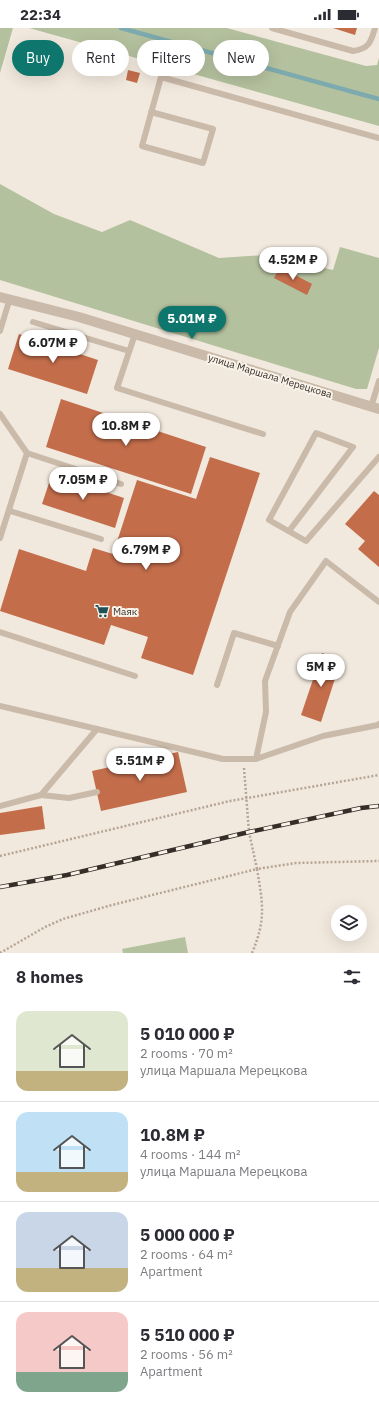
<!DOCTYPE html>
<html lang="en">
<head>
<meta charset="utf-8">
<style>
  body { margin:0; font-family:"IBM Plex Sans",sans-serif; background:#f2f2f3; color:#2b2b33; height:100vh; display:flex; flex-direction:column; font-size:15px; white-space:nowrap }
  * { box-sizing:border-box; margin:0 }
  p { font-size:13px; color:#7c7c81 }
  .icon { flex:none; width:22px; height:22px; fill:none; stroke:currentColor; stroke-width:2; stroke-linecap:round; stroke-linejoin:round }
  .map { position:relative; height:925px; overflow:hidden }
  .drawer { display:flex; flex-direction:column; background:#fff; flex:1 }
  .drawer>* { flex:none }
  .top-card { position:absolute; left:12px; top:12px; width:355px; height:36px; display:flex; gap:8px }
  .buttons { position:absolute; left:331px; top:877px; display:grid; gap:8px }
  .buttons a { display:grid; place-items:center; width:36px; height:36px; border-radius:50%; background:#fff; box-shadow:0 4px 16px #0002; font-size:20px }
  .price { position:absolute; translate:-50% -34px; padding:0 9px; border-radius:14px; background:#fff; color:#222; font-size:13px; line-height:26px; filter:drop-shadow(0 1px 2px #0008) }
  .price::after { content:''; position:absolute; left:50%; top:24px; width:12px; height:9px; margin-left:-6px; background:inherit; clip-path:polygon(0 0,100% 0,50% 100%) }
  .price.selected { background:#0f766e; color:#fff }
  ul { padding:0; list-style:none }
  li { display:flex; align-items:center; gap:12px; height:100px; padding:0 16px }
  li+li { border-top:1px solid #e1e1e2 }
  li span { display:grid; place-items:center; flex:none; width:112px; height:80px; border-radius:12px; color:#555 }
  li>.icon { margin-inline-start:auto }
  span .icon { width:48px; height:48px; fill:#fffc; stroke-width:1 }
  li b { font-size:17px }
  h2 { display:flex; justify-content:space-between; align-items:center; height:48px; padding:0 16px; font-size:17px }
  .tag { padding:0 14px; border-radius:18px; background:#fff; box-shadow:0 4px 16px #0002; font-size:14px; line-height:36px }
  .tag.selected { background:#0f766e; color:#fff }
  .status { display:flex; justify-content:space-between; align-items:center; height:28px; padding:0 20px; background:#fff; direction:ltr }
  .status svg { height:11px; fill:currentColor }
  .map>svg:first-child { display:block }
  .green { fill:#b4c19e }
  .lines { fill:none; stroke-linecap:round; stroke-linejoin:round }
  .stream { stroke:#7daaae; stroke-width:4.5 }
  .building { fill:#c36d4b }
  .path { stroke:#b6a494; stroke-width:2.5; stroke-dasharray:2 2; stroke-linecap:butt }
  .lane { stroke:#cabaaa; stroke-width:6 }
  .street { stroke:#cabaaa; stroke-width:10 }
  .rail-casing { stroke:#372e29; stroke-width:4.5 }
  .rail { stroke:#f9f3ea; stroke-width:3; stroke-dasharray:9; stroke-linecap:butt }
  .labels { text-anchor:middle; dominant-baseline:central; stroke-width:4; stroke-linejoin:round; paint-order:stroke }
  .street-label { font-size:10px; fill:#372e29; stroke:#f9f3ea }
  .poi-label { font-size:10px; fill:#372e29; stroke:#f9f3ea; text-anchor:start }
</style>
</head>
<body>
<div class="status"><b>22:34</b><svg viewBox="0 0 49 12"><path d="M0 12V9h3v3zM5 12V6h3v6zM10 12V3h3v9zM15 12V0h3v12zM26 1h20v11H26zM47 4h2v5h-2z"/></svg></div>
<div class="map">
<svg width="379" height="925" viewBox="0 0 379 925">
  <rect width="100%" height="100%" fill="#f2e9de"/>
  <g class="green">
    <polygon points="0,0 13,0 0,45"/>
    <polygon points="29,0 227,0 366,38 377,37 379,30 379,98"/>
    <polygon points="0,156 54,186 102,204 130,192 219,230 265,227 333,242 340,219 379,230 379,320 367,361 356,361 0,252"/>
    <polygon points="185,909 188,925 123,925 122,921"/>
  </g>
  <g class="lines">
    <polyline class="stream" points="121,0 379,71"/>
  </g>
  <g class="building">
    <polygon points="333,0 357,0 355,7"/>
    <polygon points="128,42 140,45 137,55 126,52"/>
    <polygon points="280,239 312,256 307,267 274,250"/>
    <polygon points="19,306 98,332 87,366 8,341"/>
    <polygon points="61,371 206,419 191,466 46,419"/>
    <polygon points="210,429 260,445 193,647 141,630 148,609 111,597 104,617 0,583 19,521 86,543 93,520 113,526 137,452 196,471"/>
    <polygon points="52,446 124,470 115,500 42,476"/>
    <polygon points="374,463 379,467 379,539 358,521 365,513 345,496"/>
    <polygon points="322,625 341,632 321,694 301,687"/>
    <polygon points="178,724 187,764 101,783 92,743"/>
    <polygon points="42,778 45,801 0,807 0,785"/>
  </g>
  <g class="lines">
    <g class="path">
      <polyline points="244,740 249,804 257,841 296,835 379,833"/>
      <polyline points="0,828 230,773 379,747"/>
      <path d="M0 925 45 899 63 891 112 877 257 841C263 876 266 892 252 925"/>
    </g>
    <g class="lane">
      <path d="M272 0 353 23C369 21 371 14 375 0"/>
      <polyline points="151,84 213,101 203,135 142,118 161,49 379,110"/>
      <polyline points="33,294 129,323"/>
      <polyline points="0,303 10,270"/>
      <polyline points="135,306 117,360 263,406"/>
      <polyline points="371,379 379,353"/>
      <polyline points="0,386 27,425 0,510"/>
      <polyline points="27,425 121,456"/>
      <polyline points="10,483 101,511"/>
      <polyline points="289,503 353,419 316,405 269,492 306,513 379,429"/>
      <polyline points="0,604 135,648"/>
      <polyline points="217,657 234,605 278,618"/>
      <polyline points="0,678 223,731 256,731 323,708 378,697 379,696"/>
      <polyline points="256,731 266,684 265,653 290,584 326,533 379,574"/>
      <polyline points="41,767 69,770 97,764"/>
      <polyline points="0,778 41,767 97,701"/>
    </g>
    <polyline class="street" points="0,269 79,289 379,381"/>
    <g class="rail-casing">
      <polyline id="rail" points="0,859 67,847 249,804 361,780 379,778"/>
    </g>
    <use href="#rail" class="rail"/>
  </g>
  <defs>
    <g id="supermarket-bare" transform="scale(1.08)"><path d="M-6-5.5h2.5l.6 2H6L4.5 2H-2.5L-4.4-4H-6ZM-1.5 3.2a1.3 1.3 0 1 0 .1 0ZM3 3.2a1.3 1.3 0 1 0 .1 0Z" fill="#1f5258" stroke="#f9f3ea" stroke-width="2.5" paint-order="stroke"/></g>
  </defs>
  <g fill-rule="evenodd">
    <use href="#supermarket-bare" x="102" y="583"/>
  </g>
  <g class="labels">
    <g class="street-label">
      <text transform="translate(270 348) rotate(17)">улица Маршала Мерецкова</text>
    </g>
    <g class="poi-label">
      <text x="113" y="583">Маяк</text>
    </g>
  </g>
</svg>
<div class="buttons">
<a><svg class="icon" aria-label="layers" viewBox="0 0 24 24"><path d="M12 4l9 5-9 5-9-5zM3 14l9 5 9-5"/></svg></a>
</div>
<b class="price" style="left:293px;top:253px">4.52M ₽</b>
<b class="price selected" style="left:192px;top:312px">5.01M ₽</b>
<b class="price" style="left:53px;top:336px">6.07M ₽</b>
<b class="price" style="left:126px;top:419px">10.8M ₽</b>
<b class="price" style="left:83px;top:473px">7.05M ₽</b>
<b class="price" style="left:146px;top:543px">6.79M ₽</b>
<b class="price" style="left:321px;top:660px">5M ₽</b>
<b class="price" style="left:140px;top:754px">5.51M ₽</b>
<div class="top-card">
<a class="tag selected">Buy</a>
<a class="tag">Rent</a>
<a class="tag">Filters</a>
<a class="tag">New</a>
</div>
</div>
<section class="drawer">
<h2>8 homes<svg class="icon" aria-label="filters" viewBox="0 0 24 24"><path d="M4 7h16M4 17h16"/><circle cx="9" cy="7" r="2"/><circle cx="15" cy="17" r="2"/></svg></h2>
<ul>
<li><span style="background:linear-gradient(#dfe7d0 75%,#c2b280 0)"><svg class="icon" aria-label="home" viewBox="0 0 24 24"><path d="M3 11l9-7 9 7M6 9v11h12V9"/></svg></span><div><b>5 010 000 ₽</b><p>2 rooms · 70 m²</p><p>улица Маршала Мерецкова</p></div></li>
<li><span style="background:linear-gradient(#bfe0f5 75%,#c2b280 0)"><svg class="icon" aria-label="home" viewBox="0 0 24 24"><path d="M3 11l9-7 9 7M6 9v11h12V9"/></svg></span><div><b>10.8M ₽</b><p>4 rooms · 144 m²</p><p>улица Маршала Мерецкова</p></div></li>
<li><span style="background:linear-gradient(#c9d6e8 70%,#c2b280 0)"><svg class="icon" aria-label="home" viewBox="0 0 24 24"><path d="M3 11l9-7 9 7M6 9v11h12V9"/></svg></span><div><b>5 000 000 ₽</b><p>2 rooms · 64 m²</p><p>Apartment</p></div></li>
<li><span style="background:linear-gradient(#f6c9c9 75%,#7fa58c 0)"><svg class="icon" aria-label="home" viewBox="0 0 24 24"><path d="M3 11l9-7 9 7M6 9v11h12V9"/></svg></span><div><b>5 510 000 ₽</b><p>2 rooms · 56 m²</p><p>Apartment</p></div></li>
</ul>
</section>
</body>
</html>
